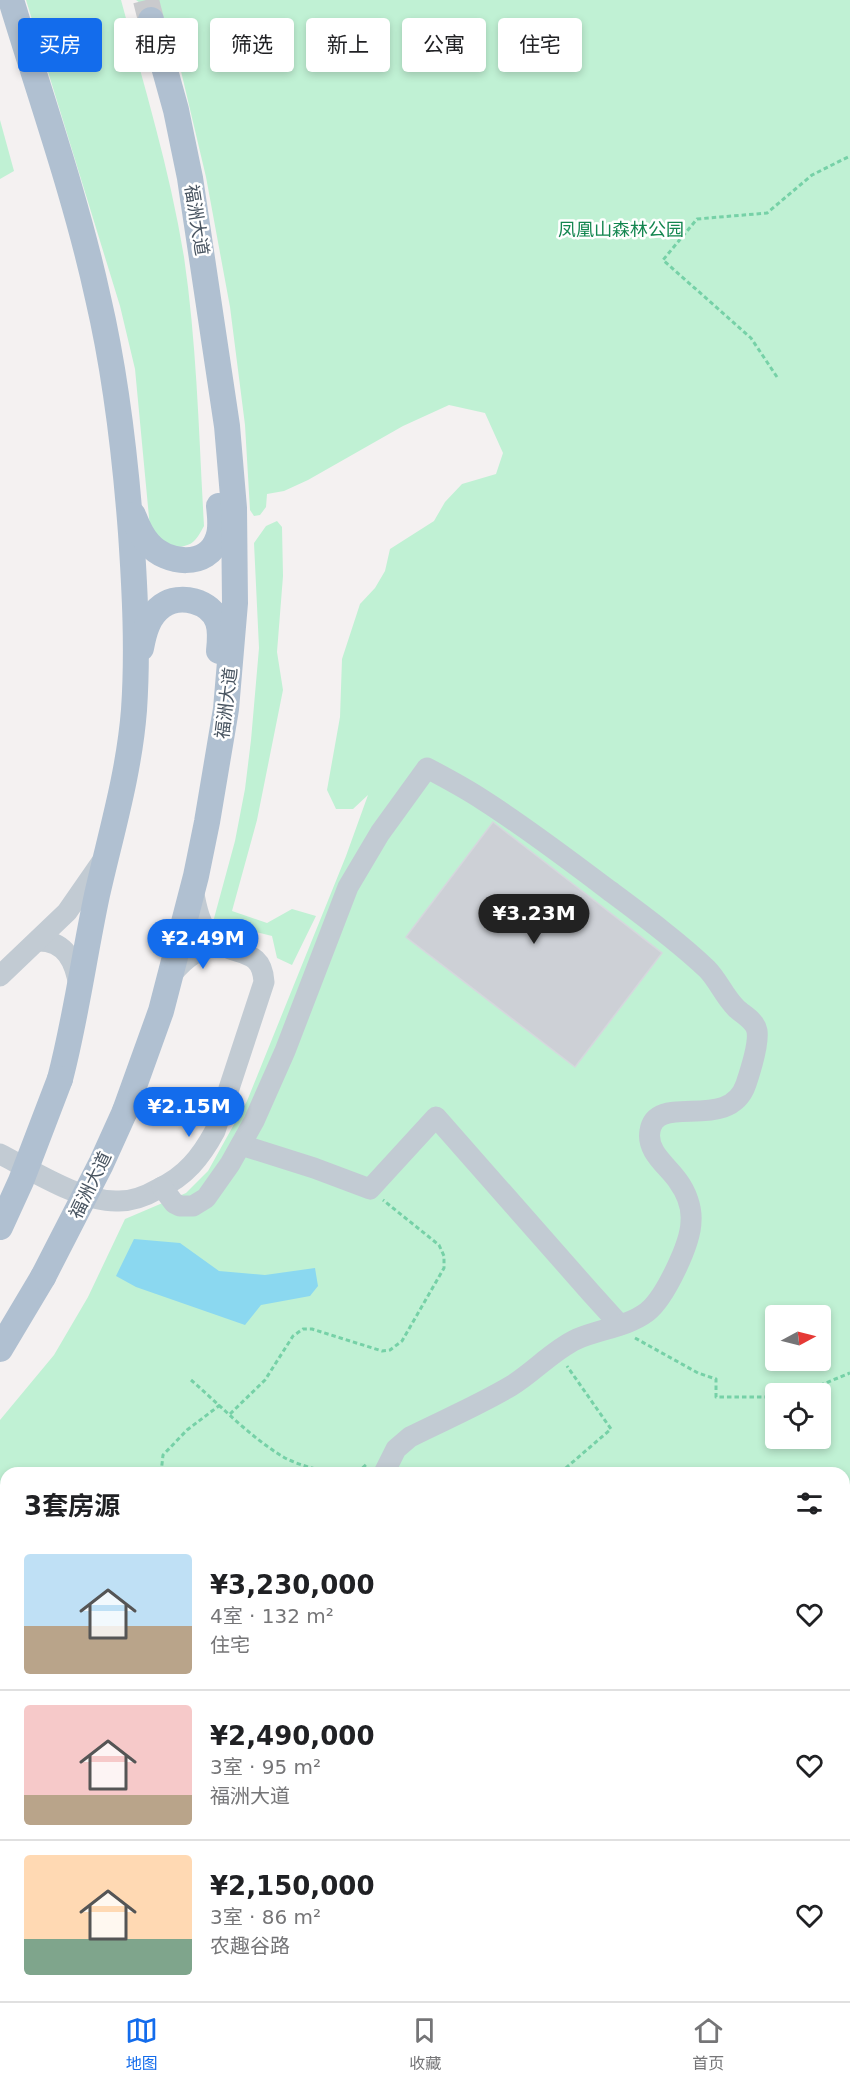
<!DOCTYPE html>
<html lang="zh">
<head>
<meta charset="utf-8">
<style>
  body { margin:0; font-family:"DejaVu Sans","Noto Sans SC",sans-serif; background:#f6f6f6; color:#202124; height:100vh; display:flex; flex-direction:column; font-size:22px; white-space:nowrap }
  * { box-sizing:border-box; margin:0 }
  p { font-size:20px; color:#757577 }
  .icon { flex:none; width:33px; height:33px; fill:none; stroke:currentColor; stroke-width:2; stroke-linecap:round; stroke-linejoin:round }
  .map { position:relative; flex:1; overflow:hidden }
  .details { position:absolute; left:0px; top:1467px; width:850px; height:534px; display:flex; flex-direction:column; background:#fff; border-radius:18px 18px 0 0; box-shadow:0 3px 9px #0003 }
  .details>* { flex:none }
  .guide { position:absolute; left:18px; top:18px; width:814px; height:54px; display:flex; gap:12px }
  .needle { width:39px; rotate:83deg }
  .tools { position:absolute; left:765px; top:1305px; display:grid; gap:12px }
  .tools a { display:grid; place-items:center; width:66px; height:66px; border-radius:6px; background:#fff; box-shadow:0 3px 9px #0003; font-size:30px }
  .price { position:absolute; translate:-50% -51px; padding:0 14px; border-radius:21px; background:#136cec; color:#fff; font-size:20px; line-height:39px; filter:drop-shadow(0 2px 3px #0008) }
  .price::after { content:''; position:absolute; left:50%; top:36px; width:18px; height:14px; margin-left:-9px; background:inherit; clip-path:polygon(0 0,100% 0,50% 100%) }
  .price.current { background:#222; color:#fff }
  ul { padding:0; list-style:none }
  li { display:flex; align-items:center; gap:18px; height:150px; padding:0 24px }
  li+li { border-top:2px solid #e0e0e0 }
  li span { display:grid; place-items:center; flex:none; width:168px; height:120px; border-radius:6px; color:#555 }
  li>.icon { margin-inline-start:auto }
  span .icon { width:72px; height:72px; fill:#fffc; stroke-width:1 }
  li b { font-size:26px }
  h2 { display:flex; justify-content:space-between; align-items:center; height:72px; padding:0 24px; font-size:26px }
  .tag { padding:0 21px; border-radius:6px; background:#fff; box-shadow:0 3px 9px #0003; font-size:21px; line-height:54px }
  .tag.current { background:#136cec; color:#fff }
  .menu { display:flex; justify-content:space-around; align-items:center; height:84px; border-top:2px solid #e0e0e0; background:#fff; font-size:16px; color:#757577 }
  .menu a { display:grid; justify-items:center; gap:3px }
  .menu .current { color:#136cec }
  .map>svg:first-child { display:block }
  .green { fill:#c0f1d4; fill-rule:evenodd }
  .water { fill:#8bd8f0 }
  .building { fill:#cdd0d6; stroke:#d5d7dd; stroke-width:1.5 }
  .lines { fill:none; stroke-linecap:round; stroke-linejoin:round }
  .major-tunnel { stroke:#c9cacd; stroke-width:26; stroke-dasharray:26 13; stroke-linecap:butt }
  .path { stroke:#76d1a7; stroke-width:3; stroke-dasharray:4.5 3; stroke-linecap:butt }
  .minor { stroke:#c2cbd3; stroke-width:21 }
  .major { stroke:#b0c0d1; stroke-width:26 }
  .major-bridge { stroke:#b0c0d1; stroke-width:26 }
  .labels { text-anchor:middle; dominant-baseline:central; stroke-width:5; stroke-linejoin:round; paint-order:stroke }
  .street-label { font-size:18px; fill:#485460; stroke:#fff }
  .park-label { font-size:18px; fill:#148650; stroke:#fff }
</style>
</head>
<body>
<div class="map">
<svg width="850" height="2001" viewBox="0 0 850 2001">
  <rect width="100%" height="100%" fill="#f4f1f1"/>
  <g class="green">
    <path d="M26 0H121C144 86 170 170 184 257 197 345 199 438 204 526 194 545 190 547 169 547L150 528 135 369 120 306Z"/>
    <path d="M136 0H850V2001H8L0 1996V1420L54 1355 88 1297 125 1219 186 1193 208 1171 247 1101 346 856 368 795 353 809H336L327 790 340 717 342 659 360 604 375 588 385 571 390 549 434 521 445 502 462 484 496 474 503 453 485 413 449 405 403 426 308 480 284 491 267 494 266 507 260 515 254 516 250 510 245 425 230 307 206 177 176 50 159 26 154 13ZM776 1316H820V1360H776ZM776 1394H820V1438H776ZM6 1473H844V1995H6Z"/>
    <polygon points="0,120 14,171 0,179"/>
    <polygon points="277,521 282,527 283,576 277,652 283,690 257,820 232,911 267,923 292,909 316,916 292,965 277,958 272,936 256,932 231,932 213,922 235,841 245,789 251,740 259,648 254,543 266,526"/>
  </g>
  <g class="water">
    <polygon points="134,1239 180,1243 219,1271 265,1275 315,1268 318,1286 310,1296 261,1305 245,1325 136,1287 116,1276"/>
    <polygon points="6,1799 6,1888 0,1883 0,1801"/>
  </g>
  <polygon class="building" points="493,822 662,953 575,1067 406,937"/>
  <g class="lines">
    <polyline class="major-tunnel" points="146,0 151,20"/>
    <g class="path">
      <polyline points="777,377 751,338 663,260 697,219 767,213 812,175 850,156"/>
      <polyline points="635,1338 698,1373 716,1379 716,1397 776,1397"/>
      <path d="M191 1380C221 1406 251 1438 285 1458 299 1465 315 1469 330 1473"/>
      <polyline points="799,1394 850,1373"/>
      <polyline points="230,1414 265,1380 293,1336 303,1329 312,1329 382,1351 390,1350 402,1341 444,1268 444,1256 439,1245 383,1200"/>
      <polyline points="161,1473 163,1455 187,1430 220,1405"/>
      <polyline points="357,1473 368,1463"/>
      <polyline points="560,1473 611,1429 567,1366"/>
      <polyline points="0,1789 6,1787"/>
    </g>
    <g class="minor">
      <path d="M39 941C66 941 75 962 79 986"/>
      <path d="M172 974C186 957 199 948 221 945"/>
      <polyline points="0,976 67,912 101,863"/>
      <polyline points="241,1145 314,1168 370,1189 436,1117 591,1293 620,1325"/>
      <path d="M0 1154C33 1171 83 1203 119 1201 133 1201 146 1196 158 1189 185 1177 201 1157 215 1131L264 982C262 946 235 958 214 940 200 928 196 906 193 889"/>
      <path d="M162 1187 174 1203 180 1206H193L206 1198 230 1164 254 1121 285 1051 348 887 380 833 427 768C446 778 465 788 483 800 527 828 569 860 610 891 641 914 679 942 707 969 718 980 724 996 736 1008 743 1015 755 1020 757 1031 759 1043 750 1072 746 1084 729 1134 656 1091 650 1131 646 1152 668 1166 678 1181 686 1192 692 1207 691 1221 691 1243 665 1298 647 1312 627 1327 600 1329 577 1339 553 1350 534 1372 511 1386 479 1405 444 1420 410 1437L396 1449 384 1473"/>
      <polyline points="0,1532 6,1528"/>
      <polyline points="844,1553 850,1540"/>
      <polyline points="844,1648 850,1649"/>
      <polyline points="77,2001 81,1995"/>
      <polyline points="647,2001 647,1995"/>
    </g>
    <g class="major">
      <path d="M11 0C41 99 76 197 98 298 116 375 125 454 131 533 135 592 138 651 134 710 129 774 111 833 97 895 84 956 76 1018 60 1079"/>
      <path d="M133 515C137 525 141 536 149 544 166 564 208 569 218 538 222 528 220 516 219 506"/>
      <path d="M141 648C144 632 148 616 162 606 180 593 211 601 218 622 221 631 220 642 219 651"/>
      <polyline points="125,1111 161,1011 196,876 207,822 226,709 235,603 234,508 227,426 190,178 176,110 151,20"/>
      <polyline points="0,1349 43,1277"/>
    </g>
    <g class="major-bridge">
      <polyline points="0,1227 21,1181 60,1079"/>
      <polyline points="43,1277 101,1164 125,1111"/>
    </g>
  </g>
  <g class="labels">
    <g class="street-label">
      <text transform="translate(197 220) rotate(81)">福洲大道</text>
      <text transform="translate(226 703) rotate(-83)">福洲大道</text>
      <text transform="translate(90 1185) rotate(-64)">福洲大道</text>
    </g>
    <g class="park-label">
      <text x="621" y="229">凤凰山森林公园</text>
    </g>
  </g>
</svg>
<div class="tools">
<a><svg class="needle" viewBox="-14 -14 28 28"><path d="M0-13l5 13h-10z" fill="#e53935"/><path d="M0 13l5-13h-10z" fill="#757577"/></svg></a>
<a><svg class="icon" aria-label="locate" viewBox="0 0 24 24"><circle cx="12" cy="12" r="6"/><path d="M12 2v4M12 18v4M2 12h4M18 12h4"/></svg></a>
</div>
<b class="price current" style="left:534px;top:945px">¥3.23M</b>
<b class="price" style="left:203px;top:970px">¥2.49M</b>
<b class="price" style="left:189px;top:1138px">¥2.15M</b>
<div class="guide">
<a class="tag current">买房</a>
<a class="tag">租房</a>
<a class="tag">筛选</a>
<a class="tag">新上</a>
<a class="tag">公寓</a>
<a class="tag">住宅</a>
</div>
<section class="details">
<h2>3套房源<svg class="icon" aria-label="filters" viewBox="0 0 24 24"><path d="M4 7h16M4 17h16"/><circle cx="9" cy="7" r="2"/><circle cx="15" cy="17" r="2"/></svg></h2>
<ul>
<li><span style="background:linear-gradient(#bfe0f5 60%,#b9a48a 0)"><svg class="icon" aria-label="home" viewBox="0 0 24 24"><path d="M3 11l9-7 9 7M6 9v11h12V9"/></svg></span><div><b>¥3,230,000</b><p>4室 · 132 m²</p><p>住宅</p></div><svg class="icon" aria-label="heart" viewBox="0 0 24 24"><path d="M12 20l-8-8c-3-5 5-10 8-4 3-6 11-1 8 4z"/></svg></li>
<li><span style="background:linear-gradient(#f6c9c9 75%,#b9a48a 0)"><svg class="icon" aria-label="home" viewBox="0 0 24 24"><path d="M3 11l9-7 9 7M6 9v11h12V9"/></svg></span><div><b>¥2,490,000</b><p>3室 · 95 m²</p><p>福洲大道</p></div><svg class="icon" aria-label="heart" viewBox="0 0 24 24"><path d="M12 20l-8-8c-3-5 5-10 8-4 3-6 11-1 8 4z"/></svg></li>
<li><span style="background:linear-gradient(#ffd9b3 70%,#7fa58c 0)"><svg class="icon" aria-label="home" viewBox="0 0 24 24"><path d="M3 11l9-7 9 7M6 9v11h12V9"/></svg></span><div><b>¥2,150,000</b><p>3室 · 86 m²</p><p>农趣谷路</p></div><svg class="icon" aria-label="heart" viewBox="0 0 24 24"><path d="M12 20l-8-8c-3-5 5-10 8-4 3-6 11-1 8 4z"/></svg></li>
</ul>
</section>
</div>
<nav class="menu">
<a class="current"><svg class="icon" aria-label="map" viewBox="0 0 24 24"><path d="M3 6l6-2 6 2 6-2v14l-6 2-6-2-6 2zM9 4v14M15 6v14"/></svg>地图</a>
<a><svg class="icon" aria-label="saved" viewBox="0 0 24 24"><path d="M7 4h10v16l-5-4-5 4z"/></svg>收藏</a>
<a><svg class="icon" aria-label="home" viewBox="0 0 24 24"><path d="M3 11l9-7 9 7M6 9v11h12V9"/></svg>首页</a>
</nav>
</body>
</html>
